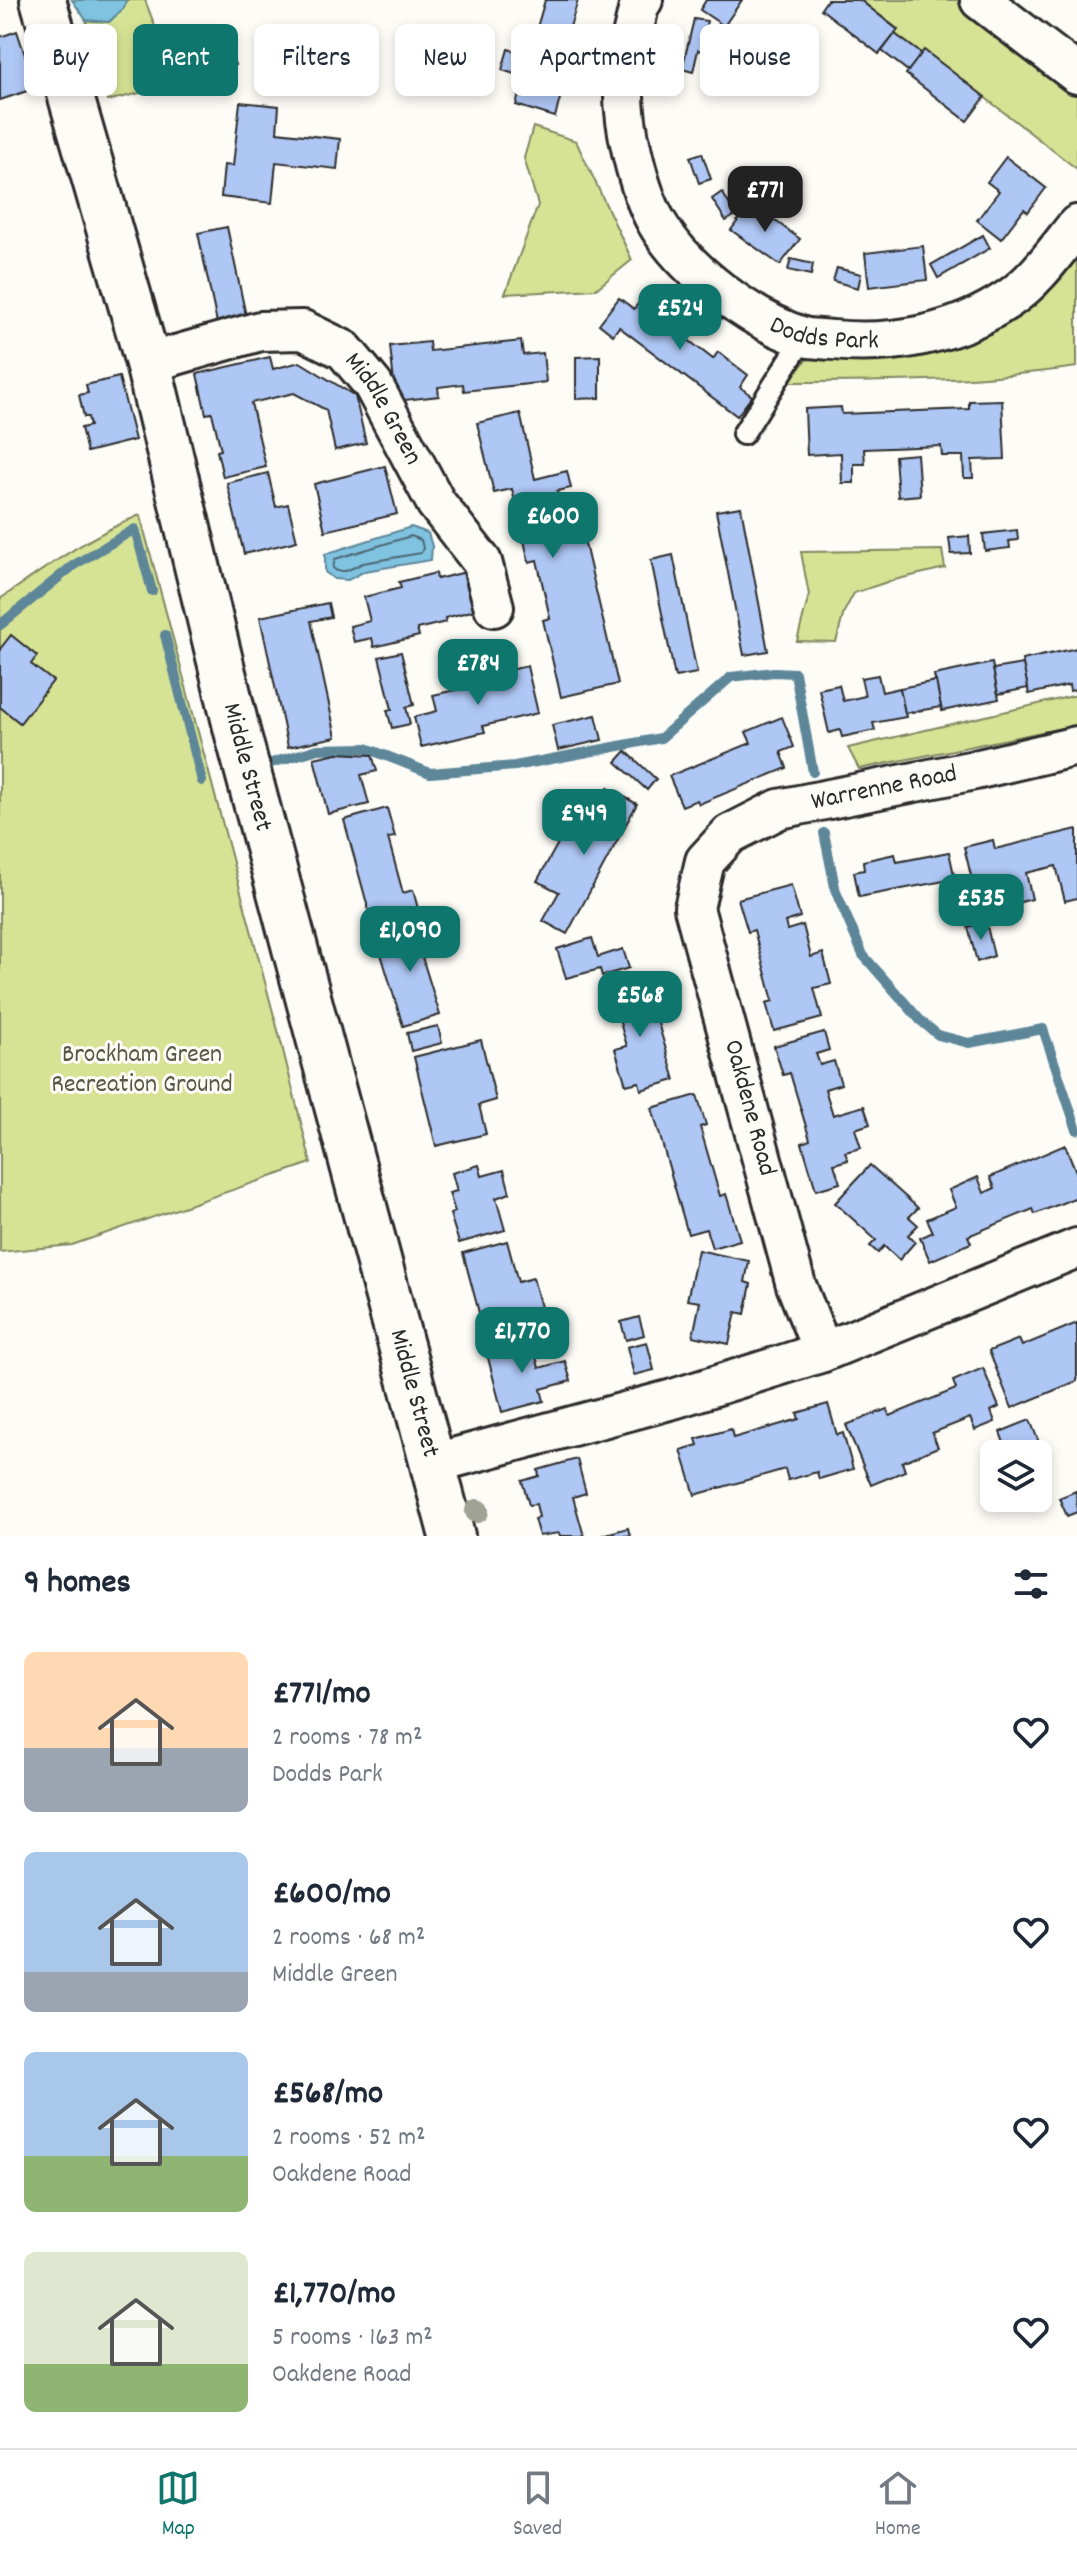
<!DOCTYPE html>
<html lang="en">
<head>
<meta charset="utf-8">
<style>
  body { margin:0; font-family:Dekko,sans-serif; background:#f6f6f7; color:#1f2937; height:100vh; display:flex; flex-direction:column; font-size:30px; white-space:nowrap }
  * { box-sizing:border-box; margin:0 }
  p { font-size:26px; color:#747a83 }
  .icon { flex:none; width:44px; height:44px; fill:none; stroke:currentColor; stroke-width:2; stroke-linecap:round; stroke-linejoin:round }
  .map { position:relative; height:1536px; overflow:hidden }
  .drawer { display:flex; flex-direction:column; background:#fff; flex:1 }
  .drawer>* { flex:none }
  .top-card { position:absolute; left:24px; top:24px; width:1030px; height:72px; display:flex; gap:16px }
  .fabs { position:absolute; left:980px; top:1440px; display:grid; gap:16px }
  .fabs a { display:grid; place-items:center; width:72px; height:72px; border-radius:12px; background:#fff; box-shadow:0 4px 12px #0003; font-size:40px }
  .price { position:absolute; translate:-50% -68px; padding:0 18px; border-radius:16px; background:#0f766e; color:#fff; font-size:26px; line-height:52px; filter:drop-shadow(0 2px 4px #0008) }
  .price::after { content:''; position:absolute; left:50%; top:48px; width:24px; height:18px; margin-left:-12px; background:inherit; clip-path:polygon(0 0,100% 0,50% 100%) }
  .price.active { background:#222; color:#fff }
  ul { padding:0; list-style:none }
  li { display:flex; align-items:center; gap:24px; height:200px; padding:0 24px }
  li span { display:grid; place-items:center; flex:none; width:224px; height:160px; border-radius:12px; color:#555 }
  li>.icon { margin-inline-start:auto }
  span .icon { width:96px; height:96px; fill:#fffc; stroke-width:1 }
  li b { font-size:34px }
  h2 { display:flex; justify-content:space-between; align-items:center; height:96px; padding:0 24px; font-size:34px }
  .pill { padding:0 28px; border-radius:12px; background:#fff; box-shadow:0 4px 12px #0003; font-size:28px; line-height:72px }
  .pill.active { background:#0f766e; color:#fff }
  .menu { display:flex; justify-content:space-around; align-items:center; height:112px; border-top:2px solid #e0e1e3; background:#fff; font-size:22px; color:#747a83 }
  .menu a { display:grid; justify-items:center; gap:4px }
  .menu .active { color:#0f766e }
  .map>svg:first-child { display:block }
  .green { fill:#d6e395; stroke:#808760; stroke-width:2 }
  .water { fill:#7fc3e0; stroke:#5d8698; stroke-width:2 }
  .lines { fill:none; stroke-linecap:round; stroke-linejoin:round }
  .shore { stroke:#4d6873; stroke-width:2 }
  .stream { stroke:#5d8698; stroke-width:10 }
  .building { fill:#afc7f5; stroke:#2b2b2b; stroke-width:2 }
  .lane-casing { stroke:#2b2b2b; stroke-width:26 }
  .street-casing { stroke:#2b2b2b; stroke-width:44 }
  .secondary-casing { stroke:#2b2b2b; stroke-width:50 }
  .lane { stroke:#fdfcf7; stroke-width:20 }
  .street { stroke:#fdfcf7; stroke-width:38 }
  .secondary { stroke:#fdfcf7; stroke-width:44 }
  .tree { fill:#a1a296 }
  .labels { text-anchor:middle; dominant-baseline:central; stroke-width:6; stroke-linejoin:round; paint-order:stroke }
  .street-label { font-size:26px; fill:#2b2b2b; stroke:#fdfcf7 }
  .park-label { font-size:26px; fill:#565946; stroke:#fdfcf7 }
</style>
</head>
<body>
<div class="map">
<svg width="1077" height="1536" viewBox="0 0 1077 1536">
  <rect width="100%" height="100%" fill="#fdfcf7"/>
  <filter id="ink" filterUnits="userSpaceOnUse"><feTurbulence type="fractalNoise" baseFrequency=".0125" numOctaves="2"/><feDisplacementMap in="SourceGraphic" scale="16" xChannelSelector="R" yChannelSelector="G"/><feConvolveMatrix kernelMatrix="1 2 1 2 8 2 1 2 1" color-interpolation-filters="sRGB"/></filter>
  <g filter="url(#ink)">
    <g class="green">
      <polygon points="126,0 145,0 177,84 107,101 86,20 109,22 124,8"/>
      <polygon points="860,0 958,0 1077,91 1077,169 925,51 922,54 895,34 898,29"/>
      <polygon points="533,127 576,141 632,260 596,289 505,294 538,205 524,158"/>
      <path d="M1077 256V367C981 381 885 382 788 382L806 360 826 355 950 347 1010 321 1046 295Z"/>
      <path d="M140 515 281 1042 311 1163 72 1245 0 1252V599C45 568 89 536 140 515Z"/>
      <polygon points="942,550 945,568 890,581 854,593 844,612 836,642 797,641 809,595 801,552"/>
      <polygon points="1077,695 1077,725 859,769 848,748"/>
    </g>
    <g class="water">
      <polygon points="72,0 126,0 124,8 109,22 86,20"/>
      <polygon points="411,527 428,533 432,546 431,560 365,571 348,580 334,579 325,572 325,554"/>
    </g>
    <g class="lines">
      <polygon class="shore" points="411,536 421,540 423,548 421,553 363,563 346,571 337,571 333,568 335,559"/>
      <g class="stream">
        <polyline points="0,625 74,565 135,529 152,591"/>
        <polyline points="165,635 202,781"/>
        <polyline points="268,764 318,749 366,748 430,773 515,766 661,738 731,677 774,672 795,673 813,772"/>
        <polyline points="824,833 836,892 863,955 920,1020 938,1035 969,1043 1043,1029 1077,1130"/>
      </g>
    </g>
    <g class="building">
      <polygon points="545,0 578,0 554,81 564,84 555,117 516,105 524,77 502,70 508,49 529,55"/>
      <polygon points="706,0 742,0 724,26 700,10"/>
      <polygon points="827,0 860,0 898,30 879,54 821,9"/>
      <polygon points="694,19 707,21 703,37 718,40 715,54 698,50 693,72 682,69"/>
      <polygon points="220,27 235,65 191,82 176,44"/>
      <polygon points="17,31 36,88 0,100 0,37"/>
      <polygon points="895,34 922,54 908,71 882,51"/>
      <polygon points="924,50 985,97 967,121 906,74"/>
      <polygon points="348,53 359,58 352,74 341,69"/>
      <polygon points="240,102 279,106 277,132 340,139 337,169 276,162 272,203 221,197 224,165 233,166"/>
      <polygon points="702,153 711,179 699,183 690,157"/>
      <polygon points="1006,157 1046,188 1028,212 1024,209 1001,239 977,220 999,191 987,182"/>
      <polygon points="722,192 736,215 726,221 712,199"/>
      <polygon points="751,203 800,239 780,265 731,230"/>
      <polygon points="227,227 246,316 217,323 198,233"/>
      <polygon points="983,235 990,248 938,278 931,265"/>
      <polygon points="923,246 927,280 869,287 865,253"/>
      <polygon points="791,259 813,264 811,275 788,270"/>
      <polygon points="837,268 861,274 858,288 833,281"/>
      <polygon points="643,297 670,317 666,323 713,359 718,352 748,375 740,387 752,396 737,416 619,327 613,335 599,324 619,298 634,309"/>
      <polygon points="521,341 523,355 543,353 546,382 464,391 463,384 438,387 439,396 396,401 390,346 429,342 430,351"/>
      <polygon points="600,356 600,398 576,399 576,357"/>
      <polygon points="270,357 273,369 300,362 355,396 366,443 335,450 326,410 294,393 251,403 266,467 223,477 217,451 221,450 212,413 206,414 197,374"/>
      <polygon points="119,377 135,440 87,452 81,428 90,426 88,417 84,417 79,395 88,393 86,385"/>
      <polygon points="1002,400 1005,459 972,460 973,478 964,478 963,456 942,456 941,446 864,449 865,464 854,464 854,483 842,483 841,453 807,455 805,409 841,407 842,414 969,409 969,401"/>
      <polygon points="520,413 535,479 567,471 571,488 557,491 562,513 568,511 572,528 581,527 618,684 561,697 543,620 550,618 537,560 529,562 512,489 494,493 477,423"/>
      <polygon points="917,454 920,495 898,497 895,456"/>
      <polygon points="385,466 397,514 325,531 314,484"/>
      <polygon points="268,473 276,507 288,504 297,541 244,554 227,483"/>
      <polygon points="741,507 768,651 744,655 716,511"/>
      <polygon points="1017,530 1018,540 1009,541 1010,548 985,551 983,534"/>
      <polygon points="969,536 970,553 951,554 949,538"/>
      <polygon points="673,555 697,673 675,677 651,560"/>
      <polygon points="466,572 475,610 445,618 446,622 417,629 419,636 374,647 372,638 354,642 350,626 370,621 364,597 401,588 399,582 436,573 437,579"/>
      <polygon points="328,603 331,617 311,621 336,737 288,747 260,617"/>
      <polygon points="11,635 37,656 31,664 53,681 20,723 0,707 0,649"/>
      <polygon points="1077,648 1077,689 1070,691 1069,685 1029,694 1022,660"/>
      <polygon points="401,652 414,705 406,707 410,724 392,728 387,710 392,709 379,657"/>
      <polygon points="992,663 999,699 942,711 934,675"/>
      <polygon points="1023,664 1028,688 998,694 993,669"/>
      <polygon points="527,666 538,713 483,726 485,732 421,747 414,717 437,711 433,695 487,683 485,676"/>
      <polygon points="878,675 882,692 900,688 906,717 873,723 875,730 842,737 840,730 829,733 819,689 839,685 843,701 865,696 861,678"/>
      <polygon points="936,681 941,707 905,713 900,688"/>
      <polygon points="596,715 602,740 558,750 552,725"/>
      <polygon points="782,717 794,747 781,752 787,768 699,804 697,800 682,806 669,776 751,743 746,732"/>
      <polygon points="626,751 656,779 647,790 616,762"/>
      <polygon points="337,753 372,755 377,771 361,775 369,804 328,814 314,758"/>
      <polygon points="608,788 637,804 567,934 543,921 559,892 537,881 567,827 575,831 591,801 599,805"/>
      <polygon points="387,808 395,837 388,838 403,893 413,890 421,920 375,933 344,820"/>
      <polygon points="1077,829 1077,898 1065,901 1056,866 1026,873 1032,899 1009,905 1003,878 973,884 964,847 993,840 995,849"/>
      <polygon points="949,852 955,879 859,897 854,872 864,870 863,861 895,854 897,862"/>
      <polygon points="791,885 800,917 785,922 787,930 803,925 811,957 823,953 831,984 814,988 822,1018 774,1031 766,1003 773,1001 754,930 748,932 738,899"/>
      <polygon points="986,922 994,956 977,962 968,927"/>
      <polygon points="428,926 436,953 422,957 440,1015 403,1026 377,941"/>
      <polygon points="592,938 598,957 623,949 629,968 602,976 600,969 566,978 557,949"/>
      <polygon points="632,979 638,1000 650,996 675,1080 641,1090 639,1082 626,1085 615,1049 627,1046 609,986"/>
      <polygon points="438,1026 442,1043 411,1051 407,1033"/>
      <polygon points="824,1032 829,1050 816,1054 820,1065 834,1061 841,1084 825,1089 833,1115 864,1106 870,1124 855,1129 861,1148 845,1152 848,1160 834,1164 840,1183 816,1190 802,1143 810,1140 790,1073 783,1075 774,1046"/>
      <polygon points="481,1040 496,1100 479,1105 486,1134 436,1146 414,1057"/>
      <polygon points="697,1095 706,1125 700,1127 720,1196 726,1194 740,1240 712,1248 706,1229 688,1234 652,1108"/>
      <polygon points="1065,1145 1077,1174 1077,1197 1035,1214 1033,1209 968,1236 971,1243 930,1261 920,1238 933,1232 927,1219 956,1207 949,1190 978,1177 984,1193 995,1188 990,1177"/>
      <polygon points="479,1165 482,1176 504,1170 510,1193 496,1198 505,1230 459,1243 450,1214 455,1212 449,1193 457,1191 452,1173"/>
      <polygon points="870,1165 918,1208 909,1217 918,1225 908,1235 915,1242 899,1260 884,1246 878,1253 870,1246 876,1240 835,1203"/>
      <polygon points="507,1241 518,1282 533,1278 544,1318 485,1335 463,1253"/>
      <polygon points="698,1250 749,1261 745,1282 751,1284 745,1314 736,1312 729,1344 693,1336 700,1302 687,1300"/>
      <polygon points="639,1317 644,1335 626,1340 621,1322"/>
      <polygon points="1077,1323 1077,1381 1012,1408 989,1351 1019,1339 1022,1346"/>
      <polygon points="531,1338 539,1368 565,1361 571,1381 541,1389 544,1401 502,1412 486,1350"/>
      <polygon points="647,1342 654,1370 634,1375 627,1347"/>
      <polygon points="983,1368 999,1407 991,1411 995,1422 975,1430 970,1418 932,1433 938,1447 902,1462 905,1471 871,1485 846,1425 887,1409 890,1416 956,1389 953,1381"/>
      <polygon points="828,1404 837,1435 843,1433 853,1469 819,1479 817,1472 788,1480 785,1469 695,1495 681,1450 698,1445 696,1439 731,1429 733,1438 799,1419 797,1413"/>
      <polygon points="1030,1420 1042,1450 1032,1454 1008,1454 1000,1432"/>
      <polygon points="577,1459 586,1493 573,1497 584,1536 560,1536 559,1533 539,1536 534,1519 539,1517 536,1504 529,1505 522,1481 539,1476 538,1470"/>
      <polygon points="1076,1491 1077,1512 1067,1516 1059,1498"/>
      <polygon points="628,1528 630,1536 602,1535"/>
    </g>
    <g class="lines">
      <g class="lane-casing">
        <polyline id="lane" points="743,434 804,337"/>
      </g>
      <g class="street-casing">
        <g id="street">
          <path id="s1" d="M643 0 639 6C634 31 625 58 624 83 622 122 638 190 657 223 684 270 752 321 803 337 812 339 824 339 833 340 893 346 956 334 1007 300 1035 282 1056 251 1077 225"/>
          <polyline points="980,0 1077,74"/>
          <path id="s2" d="M148 363 260 331 303 330 344 350 373 385 436 503 482 562 494 607"/>
          <path id="s3" d="M823 1352 796 1285 694 908 705 861 730 834 779 809 975 770 1077 746"/>
          <polyline points="431,1464 673,1399 823,1352 1077,1248"/>
        </g>
      </g>
      <g class="secondary-casing">
        <g id="secondary">
          <path id="s4" d="M43 0 148 363 237 731 452 1536"/>
        </g>
      </g>
      <use href="#lane" class="lane"/>
      <use href="#street" class="street"/>
      <use href="#secondary" class="secondary"/>
    </g>
    <circle class="tree" cx="477" cy="1511" r="12"/>
  </g>
  <g class="labels">
    <g class="street-label">
      <text stroke="none"><textPath href="#s1" startOffset="440">Dodds Park</textPath></text>
      <text stroke="none"><textPath href="#s2" startOffset="276">Middle Green</textPath></text>
      <text stroke="none"><textPath href="#s4" startOffset="794">Middle Street</textPath></text>
      <text stroke="none"><textPath href="#s3" startOffset="710">Warrenne Road</textPath></text>
      <text transform="translate(749 1108) rotate(75)">Oakdene Road</text>
      <text stroke="none"><textPath href="#s4" startOffset="1442">Middle Street</textPath></text>
    </g>
    <g class="park-label">
      <text x="142" y="1055">Brockham Green<tspan x="142" dy="30">Recreation Ground</tspan></text>
    </g>
  </g>
</svg>
<div class="fabs">
<a><svg class="icon" aria-label="layers" viewBox="0 0 24 24"><path d="M12 4l9 5-9 5-9-5zM3 14l9 5 9-5"/></svg></a>
</div>
<b class="price active" style="left:765px;top:234px">£771</b>
<b class="price" style="left:680px;top:352px">£524</b>
<b class="price" style="left:553px;top:560px">£600</b>
<b class="price" style="left:478px;top:707px">£784</b>
<b class="price" style="left:584px;top:857px">£949</b>
<b class="price" style="left:981px;top:942px">£535</b>
<b class="price" style="left:410px;top:974px">£1,090</b>
<b class="price" style="left:640px;top:1039px">£568</b>
<b class="price" style="left:522px;top:1375px">£1,770</b>
<div class="top-card">
<a class="pill">Buy</a>
<a class="pill active">Rent</a>
<a class="pill">Filters</a>
<a class="pill">New</a>
<a class="pill">Apartment</a>
<a class="pill">House</a>
</div>
</div>
<section class="drawer">
<h2>9 homes<svg class="icon" aria-label="filters" viewBox="0 0 24 24"><path d="M4 7h16M4 17h16"/><circle cx="9" cy="7" r="2"/><circle cx="15" cy="17" r="2"/></svg></h2>
<ul>
<li><span style="background:linear-gradient(#ffd9b3 60%,#9aa5b1 0)"><svg class="icon" aria-label="home" viewBox="0 0 24 24"><path d="M3 11l9-7 9 7M6 9v11h12V9"/></svg></span><div><b>£771/mo</b><p>2 rooms · 78 m²</p><p>Dodds Park</p></div><svg class="icon" aria-label="heart" viewBox="0 0 24 24"><path d="M12 20l-8-8c-3-5 5-10 8-4 3-6 11-1 8 4z"/></svg></li>
<li><span style="background:linear-gradient(#a9c7e8 75%,#9aa5b1 0)"><svg class="icon" aria-label="home" viewBox="0 0 24 24"><path d="M3 11l9-7 9 7M6 9v11h12V9"/></svg></span><div><b>£600/mo</b><p>2 rooms · 68 m²</p><p>Middle Green</p></div><svg class="icon" aria-label="heart" viewBox="0 0 24 24"><path d="M12 20l-8-8c-3-5 5-10 8-4 3-6 11-1 8 4z"/></svg></li>
<li><span style="background:linear-gradient(#a9c7e8 65%,#8fb573 0)"><svg class="icon" aria-label="home" viewBox="0 0 24 24"><path d="M3 11l9-7 9 7M6 9v11h12V9"/></svg></span><div><b>£568/mo</b><p>2 rooms · 52 m²</p><p>Oakdene Road</p></div><svg class="icon" aria-label="heart" viewBox="0 0 24 24"><path d="M12 20l-8-8c-3-5 5-10 8-4 3-6 11-1 8 4z"/></svg></li>
<li><span style="background:linear-gradient(#dfe7d0 70%,#8fb573 0)"><svg class="icon" aria-label="home" viewBox="0 0 24 24"><path d="M3 11l9-7 9 7M6 9v11h12V9"/></svg></span><div><b>£1,770/mo</b><p>5 rooms · 163 m²</p><p>Oakdene Road</p></div><svg class="icon" aria-label="heart" viewBox="0 0 24 24"><path d="M12 20l-8-8c-3-5 5-10 8-4 3-6 11-1 8 4z"/></svg></li>
</ul>
</section>
<nav class="menu">
<a class="active"><svg class="icon" aria-label="map" viewBox="0 0 24 24"><path d="M3 6l6-2 6 2 6-2v14l-6 2-6-2-6 2zM9 4v14M15 6v14"/></svg>Map</a>
<a><svg class="icon" aria-label="saved" viewBox="0 0 24 24"><path d="M7 4h10v16l-5-4-5 4z"/></svg>Saved</a>
<a><svg class="icon" aria-label="home" viewBox="0 0 24 24"><path d="M3 11l9-7 9 7M6 9v11h12V9"/></svg>Home</a>
</nav>
</body>
</html>
